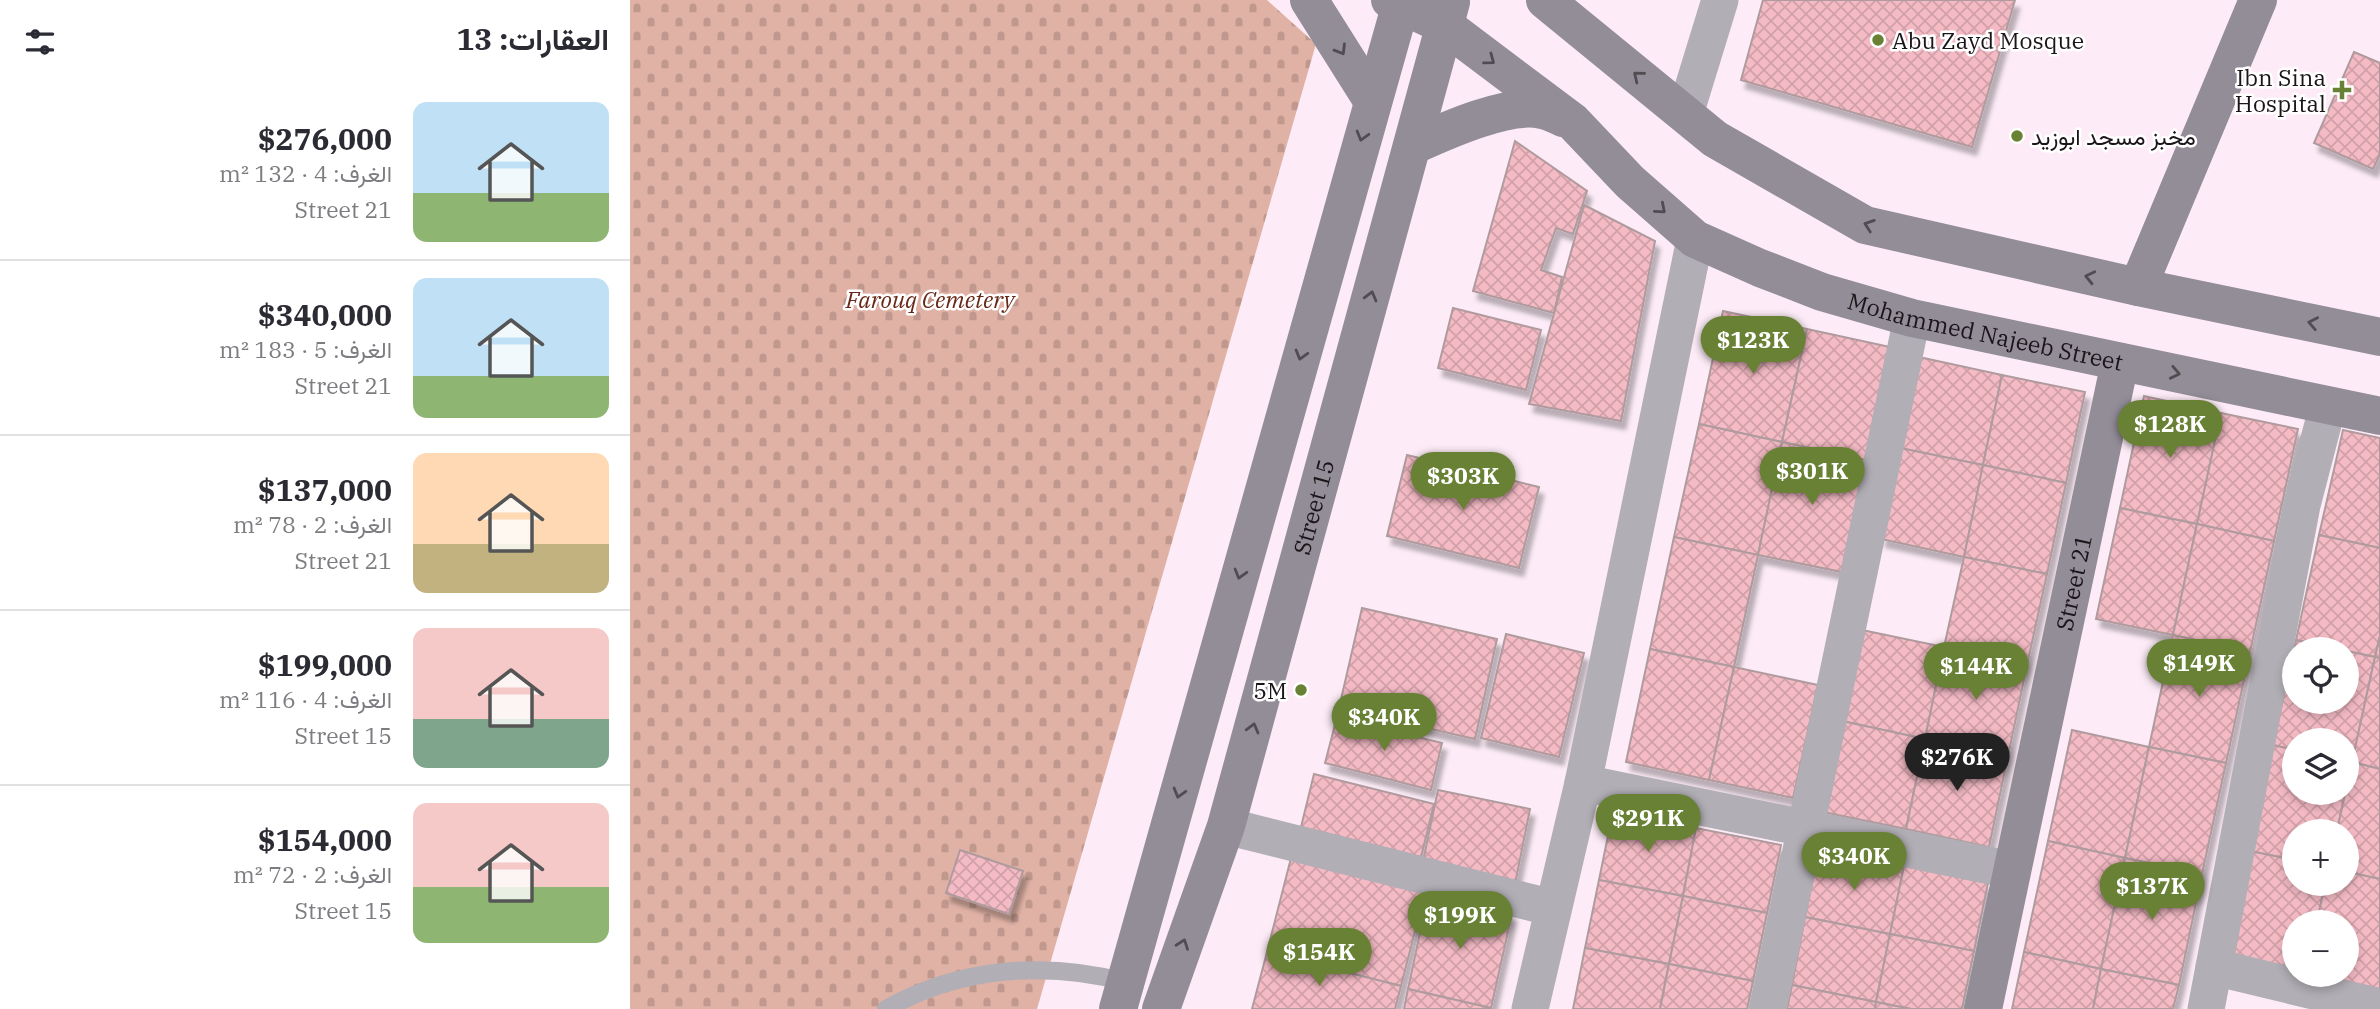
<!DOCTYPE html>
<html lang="ar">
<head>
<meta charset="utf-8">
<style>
  body { margin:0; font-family:"IBM Plex Serif",Vazirmatn,serif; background:#f7f7f7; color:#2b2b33; direction:rtl; height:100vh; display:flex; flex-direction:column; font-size:26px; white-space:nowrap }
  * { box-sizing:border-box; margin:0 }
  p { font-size:23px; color:#7c7c81 }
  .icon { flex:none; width:38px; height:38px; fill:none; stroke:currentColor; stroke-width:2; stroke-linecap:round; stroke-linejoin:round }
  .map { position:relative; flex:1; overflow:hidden; direction:ltr }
  .side { display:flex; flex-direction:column; background:#fff; width:630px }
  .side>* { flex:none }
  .fabs { position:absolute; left:1652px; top:637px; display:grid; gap:14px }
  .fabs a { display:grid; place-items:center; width:77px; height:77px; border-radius:50%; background:#fff; box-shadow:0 4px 10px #0003; font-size:35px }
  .price { position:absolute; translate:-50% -60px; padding:0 16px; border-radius:24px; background:#698134; color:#fff; font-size:23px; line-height:46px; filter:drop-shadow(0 2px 4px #0008) }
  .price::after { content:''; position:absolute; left:50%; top:42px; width:21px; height:16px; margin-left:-10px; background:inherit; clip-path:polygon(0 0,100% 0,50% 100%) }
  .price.selected { background:#222; color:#fff }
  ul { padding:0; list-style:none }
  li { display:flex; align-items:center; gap:21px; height:175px; padding:0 21px }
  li+li { border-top:2px solid #e1e1e2 }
  li span { display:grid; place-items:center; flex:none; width:196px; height:140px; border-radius:14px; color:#555 }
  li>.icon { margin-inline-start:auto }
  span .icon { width:84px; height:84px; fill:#fffc; stroke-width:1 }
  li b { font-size:30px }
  h2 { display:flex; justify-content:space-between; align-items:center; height:84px; padding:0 21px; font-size:30px }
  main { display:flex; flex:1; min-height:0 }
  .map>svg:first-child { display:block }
  .cemetery { fill:url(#cemetery-stones) }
  .building { fill:url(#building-cross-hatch); stroke:#af9b9e; stroke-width:2; filter:url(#shadow) }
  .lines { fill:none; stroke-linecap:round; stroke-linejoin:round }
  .lane { stroke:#b1aeb5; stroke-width:18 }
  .street { stroke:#b1aeb5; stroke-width:37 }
  .secondary { stroke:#928d97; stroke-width:38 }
  .oneway { stroke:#514b52 }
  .poi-dot { fill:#698134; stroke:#fff; stroke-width:2.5 }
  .labels { text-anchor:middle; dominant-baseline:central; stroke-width:5; stroke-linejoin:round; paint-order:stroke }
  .poi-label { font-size:23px; fill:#1b1519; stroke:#fff; text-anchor:start }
  .park-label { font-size:23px; font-style:italic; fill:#6a2916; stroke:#fff }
  .street-label { font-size:23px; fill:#1b1519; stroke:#fff }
</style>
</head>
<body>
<main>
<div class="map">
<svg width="1750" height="1009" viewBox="0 0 1750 1009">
  <defs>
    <pattern id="cemetery-stones" width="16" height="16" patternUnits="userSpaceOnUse" patternTransform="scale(1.75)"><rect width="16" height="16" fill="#e0b2a5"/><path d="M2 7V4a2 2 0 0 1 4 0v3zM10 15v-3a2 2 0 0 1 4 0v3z" fill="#c0988d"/></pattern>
    <pattern id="building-cross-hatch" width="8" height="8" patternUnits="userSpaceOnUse" patternTransform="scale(1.75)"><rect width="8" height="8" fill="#f5bbc5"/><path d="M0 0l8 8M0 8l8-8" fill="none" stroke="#d1a0a9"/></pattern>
    <filter id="shadow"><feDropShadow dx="4.5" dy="8" stdDeviation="2" flood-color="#0004"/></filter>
  </defs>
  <rect width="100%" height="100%" fill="#fdecf7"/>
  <polygon class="cemetery" points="0,0 637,0 686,44 407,1009 0,1009"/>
  <g class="building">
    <polygon points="1133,0 1385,0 1342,147 1111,80"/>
    <polygon points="1724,52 1750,63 1750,154 1743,169 1684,143"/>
    <polygon points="885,141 957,191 943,234 926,228 911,270 932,277 924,313 843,291"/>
    <polygon points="954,205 1025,241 991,421 899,404"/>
    <polygon points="823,308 911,330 896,390 808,368"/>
    <polygon points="1093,311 1177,329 1152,442 1069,424"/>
    <polygon points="1177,329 1260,347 1236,460 1152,442"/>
    <polygon points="1289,357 1372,375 1353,465 1270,448"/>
    <polygon points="1372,375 1455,392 1436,483 1353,465"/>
    <polygon points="1514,396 1591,413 1567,524 1490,508"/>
    <polygon points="1591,413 1668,429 1644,541 1567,524"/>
    <polygon points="1069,424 1152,442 1128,555 1044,537"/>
    <polygon points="1713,430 1750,438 1750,548 1689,535"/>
    <polygon points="1152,442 1236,460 1212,572 1128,555"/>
    <polygon points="1270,448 1353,465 1334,557 1251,539"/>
    <polygon points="777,455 909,487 889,568 757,536"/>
    <polygon points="1353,465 1436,483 1417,574 1334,557"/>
    <polygon points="1490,508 1567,524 1543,635 1466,619"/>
    <polygon points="1567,524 1644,541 1620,652 1543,635"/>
    <polygon points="1689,535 1750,548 1750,636 1745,657 1666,640"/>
    <polygon points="1044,537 1128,555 1104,667 1020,649"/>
    <polygon points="1334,557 1417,574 1397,665 1314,647"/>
    <polygon points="732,608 867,639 845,739 709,708"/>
    <polygon points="1232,630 1314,647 1295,739 1212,721"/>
    <polygon points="876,634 954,653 929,757 851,738"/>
    <polygon points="1543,635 1620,652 1596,763 1519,747"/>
    <polygon points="1750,636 1750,658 1745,657"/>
    <polygon points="1666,640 1708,649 1664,649 1664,702 1717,702 1717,651 1745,657 1722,762 1717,761 1717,740 1664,740 1664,750 1643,745"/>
    <polygon points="1314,647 1397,665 1378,756 1295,739"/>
    <polygon points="1020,649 1104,667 1079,780 996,762"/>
    <polygon points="1745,657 1750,658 1750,769 1722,762"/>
    <polygon points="1104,667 1188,685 1163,798 1079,780"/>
    <polygon points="707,717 812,743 801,790 695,763"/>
    <polygon points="1212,721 1295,739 1276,829 1193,812"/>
    <polygon points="1442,730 1519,747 1495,858 1418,841"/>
    <polygon points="1295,739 1378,756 1359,847 1276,829"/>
    <polygon points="1643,745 1664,750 1664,793 1715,793 1707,831 1664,831 1664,860 1620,851"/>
    <polygon points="1519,747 1596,763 1572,874 1495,858"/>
    <polygon points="1717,761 1722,762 1717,786"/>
    <polygon points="1722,762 1750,769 1750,879 1717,872 1717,831 1707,831"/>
    <polygon points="684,774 804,804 791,857 671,827"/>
    <polygon points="808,790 900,809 885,884 792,866"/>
    <polygon points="983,811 1066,828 1053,896 969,880"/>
    <polygon points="1066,828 1151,845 1137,913 1053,896"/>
    <polygon points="1418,841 1495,858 1471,969 1394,952"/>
    <polygon points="1189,849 1274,866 1260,934 1175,917"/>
    <polygon points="330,850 393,871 379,914 316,893"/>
    <polygon points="1620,851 1664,860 1664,884 1695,884 1687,922 1664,922 1664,970 1596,955"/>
    <polygon points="661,858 795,892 771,986 637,952"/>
    <polygon points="1495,858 1572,874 1549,985 1471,969"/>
    <polygon points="1274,866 1358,883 1344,951 1260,934"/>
    <polygon points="1717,872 1750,879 1750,989 1684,975 1717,975 1717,922 1687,922 1695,884 1717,884"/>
    <polygon points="969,880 1053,896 1039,964 955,948"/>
    <polygon points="798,895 882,914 861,1008 778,989"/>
    <polygon points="1053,896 1137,913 1123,981 1039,964"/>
    <polygon points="1175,917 1260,934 1246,1002 1162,985"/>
    <polygon points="1260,934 1344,951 1332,1009 1281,1009 1246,1002"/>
    <polygon points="955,948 1039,964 1030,1009 943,1009"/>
    <polygon points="637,952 771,986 765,1009 622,1009"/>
    <polygon points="1394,952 1471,969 1463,1009 1382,1009"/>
    <polygon points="1039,964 1123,981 1117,1009 1030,1009"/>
    <polygon points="1471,969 1549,985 1543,1009 1463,1009"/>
    <polygon points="1162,985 1246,1002 1245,1009 1157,1009"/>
    <polygon points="778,989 861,1008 861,1009 774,1009"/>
    <polygon points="1246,1002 1281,1009 1245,1009"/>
  </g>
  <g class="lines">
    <path class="lane" d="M256 1009C330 967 415 961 496 982"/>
    <g class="street">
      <polyline points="1055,114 1090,0"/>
      <polyline points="953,783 1381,870"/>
      <polyline points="596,826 923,908"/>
      <polyline points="1584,967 1750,1007"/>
      <polyline points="900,1009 953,783 1065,239"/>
      <polyline points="1138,1009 1282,318"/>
      <polyline points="1576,1009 1672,505 1698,405"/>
    </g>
    <g class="secondary">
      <polyline points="679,0 742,100"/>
      <path id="s1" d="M760 0 814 25 943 122 1000 182 1065 239 1130 268 1192 292 1282 318 1750 416"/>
      <polyline points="915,0 1085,139 1235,225 1508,287 1750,337"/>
      <path d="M782 146C813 132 878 102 912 110 919 111 926 115 933 118"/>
      <polyline points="1508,287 1628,0"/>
      <polyline points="488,1009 772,0"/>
      <path id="s2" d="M531 1009 596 826 821 2"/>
      <path id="s3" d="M1353 1009 1490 362"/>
    </g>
  </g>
  <defs><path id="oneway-chevron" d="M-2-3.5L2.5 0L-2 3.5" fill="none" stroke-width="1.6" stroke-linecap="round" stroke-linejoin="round" transform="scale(1.75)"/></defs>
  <g class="oneway">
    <use href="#oneway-chevron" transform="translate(711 50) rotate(59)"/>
    <use href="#oneway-chevron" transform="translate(860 60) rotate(37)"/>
    <use href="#oneway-chevron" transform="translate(1008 76) rotate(-141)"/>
    <use href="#oneway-chevron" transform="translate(732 136) rotate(106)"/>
    <use href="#oneway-chevron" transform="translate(1031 209) rotate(41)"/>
    <use href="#oneway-chevron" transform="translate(1239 225) rotate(-161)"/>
    <use href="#oneway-chevron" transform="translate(1460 277) rotate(-167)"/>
    <use href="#oneway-chevron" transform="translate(741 296) rotate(-75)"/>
    <use href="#oneway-chevron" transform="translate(1683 323) rotate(-169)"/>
    <use href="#oneway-chevron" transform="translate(671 355) rotate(106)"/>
    <use href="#oneway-chevron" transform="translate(1545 373) rotate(12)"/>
    <use href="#oneway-chevron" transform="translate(610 574) rotate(106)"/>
    <use href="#oneway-chevron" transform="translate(623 728) rotate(-75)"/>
    <use href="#oneway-chevron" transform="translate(549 793) rotate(106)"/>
    <use href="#oneway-chevron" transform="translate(553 944) rotate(-70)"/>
  </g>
  <g class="poi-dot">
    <circle cx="1248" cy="40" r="7"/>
    <path d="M1708.5 79.5h7v7h7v7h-7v7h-7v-7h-7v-7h7z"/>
    <circle cx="1387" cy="136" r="7"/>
    <circle cx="671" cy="690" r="7"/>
  </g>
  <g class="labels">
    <g class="poi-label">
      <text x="1262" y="40">Abu Zayd Mosque</text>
      <text x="1696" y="77" text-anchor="end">Ibn Sina<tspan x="1696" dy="26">Hospital</tspan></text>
      <text x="1401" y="136">مخبز مسجد ابوزيد</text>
      <text x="657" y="690" text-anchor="end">5M</text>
    </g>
    <g class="park-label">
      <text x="300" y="299">Farouq Cemetery</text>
    </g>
    <g class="street-label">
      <text stroke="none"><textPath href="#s1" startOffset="696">Mohammed Najeeb Street</textPath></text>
      <text stroke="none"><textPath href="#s2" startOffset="525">Street 15</textPath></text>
      <text stroke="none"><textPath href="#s3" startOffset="436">Street 21</textPath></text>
    </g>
  </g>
</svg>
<div class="fabs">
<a><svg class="icon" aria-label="locate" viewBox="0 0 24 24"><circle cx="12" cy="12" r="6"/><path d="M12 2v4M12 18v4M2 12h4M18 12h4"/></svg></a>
<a><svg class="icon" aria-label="layers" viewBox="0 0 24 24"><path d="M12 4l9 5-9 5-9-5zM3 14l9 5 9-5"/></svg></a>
<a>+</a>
<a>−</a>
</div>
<b class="price" style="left:1123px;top:376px">$123K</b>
<b class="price" style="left:1540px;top:460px">$128K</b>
<b class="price" style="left:1182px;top:507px">$301K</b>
<b class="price" style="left:833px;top:512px">$303K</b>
<b class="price" style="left:1569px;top:699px">$149K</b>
<b class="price" style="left:1346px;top:702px">$144K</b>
<b class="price" style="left:754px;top:753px">$340K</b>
<b class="price selected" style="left:1327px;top:793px">$276K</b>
<b class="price" style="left:1018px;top:854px">$291K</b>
<b class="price" style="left:1224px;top:892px">$340K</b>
<b class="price" style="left:1522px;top:922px">$137K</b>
<b class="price" style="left:830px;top:951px">$199K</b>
<b class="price" style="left:689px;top:988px">$154K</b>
</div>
<section class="side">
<h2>العقارات: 13<svg class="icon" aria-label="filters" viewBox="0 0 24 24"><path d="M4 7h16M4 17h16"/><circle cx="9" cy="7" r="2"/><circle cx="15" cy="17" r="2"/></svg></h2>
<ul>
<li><span style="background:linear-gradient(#bfe0f5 65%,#8fb573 0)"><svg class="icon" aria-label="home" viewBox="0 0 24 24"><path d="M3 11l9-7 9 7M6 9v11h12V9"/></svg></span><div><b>$276,000</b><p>الغرف: 4 · 132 m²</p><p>Street 21</p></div></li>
<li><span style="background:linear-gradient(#bfe0f5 70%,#8fb573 0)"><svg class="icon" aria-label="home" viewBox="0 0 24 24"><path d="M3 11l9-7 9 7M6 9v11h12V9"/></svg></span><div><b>$340,000</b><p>الغرف: 5 · 183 m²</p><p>Street 21</p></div></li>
<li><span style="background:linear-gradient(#ffd9b3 65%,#c2b280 0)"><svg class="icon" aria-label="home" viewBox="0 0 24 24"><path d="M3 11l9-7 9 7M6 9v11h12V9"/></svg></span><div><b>$137,000</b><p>الغرف: 2 · 78 m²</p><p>Street 21</p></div></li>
<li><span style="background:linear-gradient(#f6c9c9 65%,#7fa58c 0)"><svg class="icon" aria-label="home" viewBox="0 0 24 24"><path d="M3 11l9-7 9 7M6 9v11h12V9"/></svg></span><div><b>$199,000</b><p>الغرف: 4 · 116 m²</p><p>Street 15</p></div></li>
<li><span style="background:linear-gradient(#f6c9c9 60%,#8fb573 0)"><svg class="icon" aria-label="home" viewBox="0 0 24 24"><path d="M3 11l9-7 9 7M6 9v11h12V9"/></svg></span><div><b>$154,000</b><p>الغرف: 2 · 72 m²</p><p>Street 15</p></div></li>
</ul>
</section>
</main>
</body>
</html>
